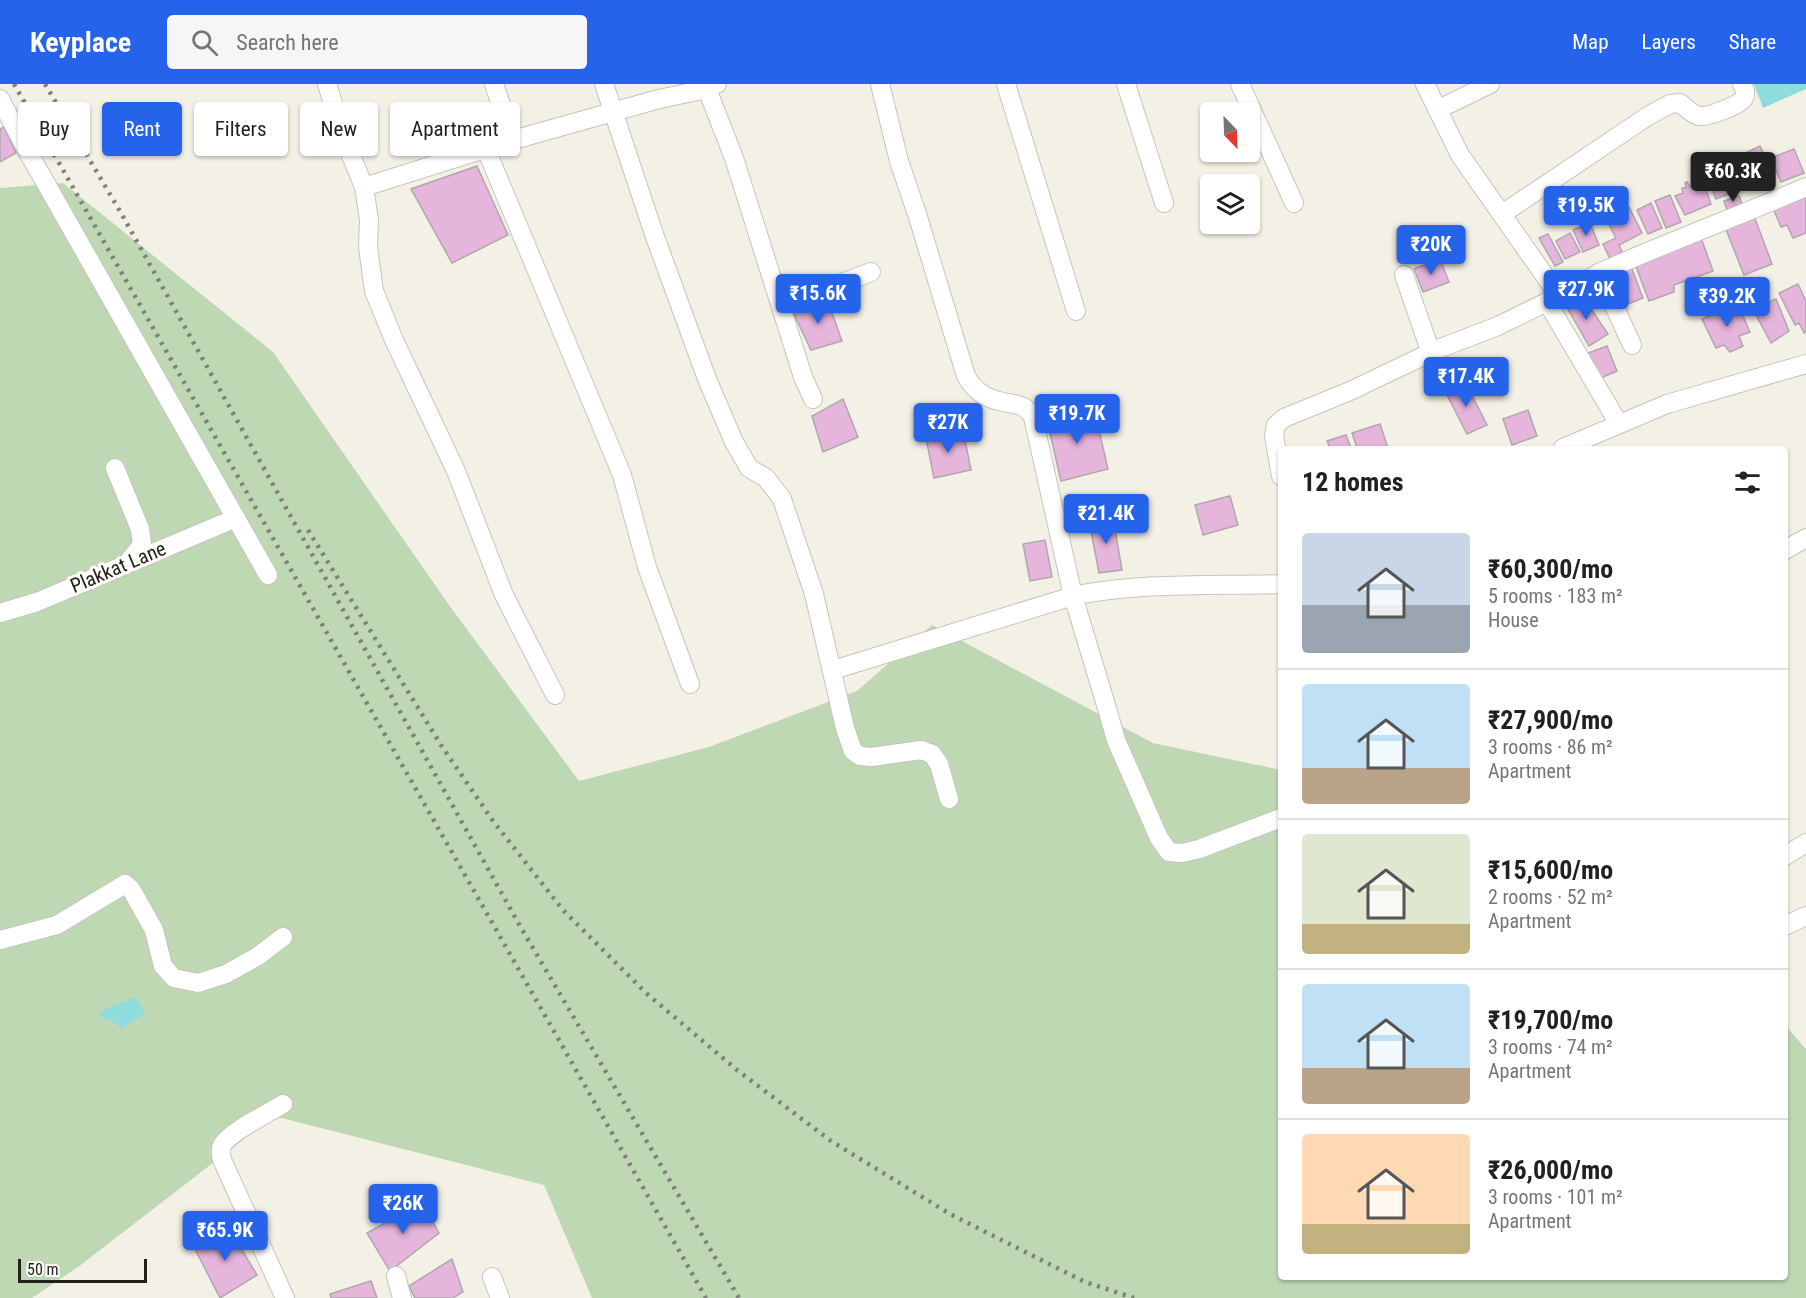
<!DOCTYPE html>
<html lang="en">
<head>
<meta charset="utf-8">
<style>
  body { margin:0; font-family:"Roboto Condensed",sans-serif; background:#f6f6f6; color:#202124; height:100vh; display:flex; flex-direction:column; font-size:22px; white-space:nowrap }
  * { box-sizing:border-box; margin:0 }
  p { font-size:20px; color:#757577 }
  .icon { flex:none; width:33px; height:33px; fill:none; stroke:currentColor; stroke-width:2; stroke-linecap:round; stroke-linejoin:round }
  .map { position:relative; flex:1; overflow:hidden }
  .sheet { position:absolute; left:1278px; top:362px; width:510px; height:834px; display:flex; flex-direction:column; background:#fff; border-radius:6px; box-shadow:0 2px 4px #0004 }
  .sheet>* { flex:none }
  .guide { position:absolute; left:18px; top:18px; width:570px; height:54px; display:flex; gap:12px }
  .needle { width:39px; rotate:157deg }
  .buttons { position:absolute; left:1200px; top:18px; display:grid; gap:12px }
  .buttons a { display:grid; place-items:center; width:60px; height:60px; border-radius:6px; background:#fff; box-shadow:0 2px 4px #0004; font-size:30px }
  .scale { position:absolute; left:18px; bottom:15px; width:129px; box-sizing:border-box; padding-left:6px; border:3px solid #22211e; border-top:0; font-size:16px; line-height:21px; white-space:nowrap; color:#22211e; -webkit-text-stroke:4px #fefdf9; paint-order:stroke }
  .price { position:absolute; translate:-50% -51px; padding:0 14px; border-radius:6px; background:#2563eb; color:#fff; font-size:20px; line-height:39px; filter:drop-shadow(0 2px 3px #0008) }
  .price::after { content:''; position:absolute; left:50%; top:36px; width:18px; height:14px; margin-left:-9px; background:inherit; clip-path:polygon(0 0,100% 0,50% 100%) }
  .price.on { background:#222; color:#fff }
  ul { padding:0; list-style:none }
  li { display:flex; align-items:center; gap:18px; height:150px; padding:0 24px }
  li+li { border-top:2px solid #e0e0e0 }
  li span { display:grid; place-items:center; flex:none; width:168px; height:120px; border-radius:6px; color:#555 }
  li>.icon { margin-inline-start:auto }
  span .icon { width:72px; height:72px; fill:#fffc; stroke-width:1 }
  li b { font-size:26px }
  h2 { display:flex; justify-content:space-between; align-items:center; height:72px; padding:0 24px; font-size:26px }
  .chip { padding:0 21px; border-radius:6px; background:#fff; box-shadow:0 2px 4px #0004; font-size:21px; line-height:54px }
  .chip.on { background:#2563eb; color:#fff }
  header { display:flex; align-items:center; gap:36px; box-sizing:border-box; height:84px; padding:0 30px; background:#2563eb; color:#fff }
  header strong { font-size:28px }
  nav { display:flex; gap:33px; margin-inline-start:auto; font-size:21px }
  .search { width:420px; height:54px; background:#f6f6f6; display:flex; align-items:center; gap:15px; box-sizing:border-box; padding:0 21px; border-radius:6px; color:#757577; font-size:22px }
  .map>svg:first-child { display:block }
  .green { fill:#bfd8b4 }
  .water { fill:#8fdcdc }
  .building { fill:#e6b5dc; stroke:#b0a7ae; stroke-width:1.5 }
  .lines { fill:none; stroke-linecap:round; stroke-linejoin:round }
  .street-casing { stroke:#c7c4bb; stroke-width:20 }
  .street { stroke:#fff; stroke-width:18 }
  .rail { stroke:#817f79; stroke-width:4.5; stroke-dasharray:3 6; stroke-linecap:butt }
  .labels { text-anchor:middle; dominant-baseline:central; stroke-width:6; stroke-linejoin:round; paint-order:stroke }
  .street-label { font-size:20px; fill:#22211e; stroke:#fefdf9 }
</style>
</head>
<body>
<header>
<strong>Keyplace</strong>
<div class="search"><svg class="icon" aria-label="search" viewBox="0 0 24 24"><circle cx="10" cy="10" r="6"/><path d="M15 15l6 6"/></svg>Search here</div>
<nav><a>Map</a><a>Layers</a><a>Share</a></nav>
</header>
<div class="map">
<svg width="1806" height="1214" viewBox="0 0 1806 1214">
  <rect width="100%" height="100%" fill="#f3f0e6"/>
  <polygon class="green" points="63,99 273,268 449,521 579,697 709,663 857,607 932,541 1153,659 1281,686 1281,1192 1785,1192 1785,941 1806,965 1806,1214 592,1214 544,1101 274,1032 78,1183 32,1214 0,1214 0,104"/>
  <g class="water">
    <polygon points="1754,0 1806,0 1806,5 1763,24"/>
    <polygon points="136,913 145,930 121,944 111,936 104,936 99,929 107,924"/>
  </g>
  <g class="building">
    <polygon points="4,43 16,69 0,78 0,45"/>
    <polygon points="1760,62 1773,89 1741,103 1728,77"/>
    <polygon points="1794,65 1804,89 1781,98 1771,74"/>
    <polygon points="1723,77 1736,107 1716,115 1704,85"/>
    <polygon points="477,82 508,151 452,179 411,105"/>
    <polygon points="1687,98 1690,103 1703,98 1711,120 1685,131 1675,112 1683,109 1682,104 1686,104 1685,99"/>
    <polygon points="1670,111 1681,138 1666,144 1655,117"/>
    <polygon points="1739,112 1742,120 1727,126 1724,117"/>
    <polygon points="1806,112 1806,149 1793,154 1787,141 1781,143 1773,124"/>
    <polygon points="1651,119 1662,144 1648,150 1637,126"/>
    <polygon points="1629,123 1642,149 1619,161 1622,168 1610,175 1603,160 1616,154 1606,135"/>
    <polygon points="1597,124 1604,135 1593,141 1587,130"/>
    <polygon points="1754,132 1772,180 1744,191 1725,143"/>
    <polygon points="1590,139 1599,161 1583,168 1573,146"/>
    <polygon points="1570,149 1580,168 1565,175 1556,157"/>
    <polygon points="1548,150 1563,178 1555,182 1539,154"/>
    <polygon points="1700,151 1713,187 1674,201 1674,208 1649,217 1633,175"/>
    <polygon points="1440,175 1449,198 1423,208 1414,185"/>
    <polygon points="1630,180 1643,214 1625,221 1616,196 1620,191 1620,184"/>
    <polygon points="1798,200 1806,217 1806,248 1804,249 1799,239 1795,241 1779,209"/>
    <polygon points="1583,213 1608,250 1589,262 1565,220"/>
    <polygon points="827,215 842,257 811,266 793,228"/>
    <polygon points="1776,215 1789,247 1771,259 1756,231 1762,221"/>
    <polygon points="1737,219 1750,248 1739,252 1743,262 1730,268 1724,261 1716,264 1702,235"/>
    <polygon points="1607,262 1617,287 1596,296 1586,270"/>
    <polygon points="1465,298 1487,341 1467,350 1445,307"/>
    <polygon points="843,315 858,353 823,368 812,332"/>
    <polygon points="1094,325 1108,385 1061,397 1047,336"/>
    <polygon points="1528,326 1537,352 1512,361 1503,335"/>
    <polygon points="1380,340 1388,364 1357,364 1352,349"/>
    <polygon points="963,346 971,386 934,394 926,354"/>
    <polygon points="1346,351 1351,364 1330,364 1327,357"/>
    <polygon points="1230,412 1238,441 1203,451 1195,421"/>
    <polygon points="1113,434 1122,486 1099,489 1089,437"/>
    <polygon points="1045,456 1052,493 1030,497 1023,460"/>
    <polygon points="422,1118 439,1149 390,1187 367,1149"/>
    <polygon points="227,1141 257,1191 220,1214 194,1163"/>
    <polygon points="452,1175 463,1208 453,1214 415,1214 409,1202"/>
    <polygon points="371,1197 377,1214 331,1214 330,1210"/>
  </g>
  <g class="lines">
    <g class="street-casing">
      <g id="street">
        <polyline points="327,0 343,52 364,103 369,136 368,163 374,207 394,256 456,387 504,511 555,611"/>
        <polyline points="494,0 513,56"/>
        <polyline points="604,0 654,150 707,295 734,358 749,384 766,394 782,415 814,510 845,644 853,667 860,672 872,673 921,666 932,670 939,680 949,715"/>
        <path d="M880 0 899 77 918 133 966 292C973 305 985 314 999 317 1016 322 1022 317 1033 333L1073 512 1106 621 1116 656 1159 754 1169 768 1182 769 1199 765 1281 734"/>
        <polyline points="1006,0 1076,227"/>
        <polyline points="1126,0 1164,119"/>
        <polyline points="1240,0 1294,119"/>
        <polyline points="1425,0 1460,71 1559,212 1599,189 1632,261"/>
        <polyline points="707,5 734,74 803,293 813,315"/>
        <polyline points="0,15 28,68 268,491"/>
        <polyline points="1437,26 1490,0"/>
        <polyline points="486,65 622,391 647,483 690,600"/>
        <polyline points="364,103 513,56 659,15 707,5 717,0"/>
        <path d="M1502 130 1648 32 1670 20 1680 19C1686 24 1693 31 1700 32 1708 33 1741 21 1744 14 1747 9 1744 4 1742 0"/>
        <path d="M1599 189C1667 158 1737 133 1806 103"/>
        <polyline points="1404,191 1431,269"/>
        <polyline points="1547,218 1619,340"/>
        <polyline points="781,222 871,188"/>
        <polyline points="1563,364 1667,320 1806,280"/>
        <polyline points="115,384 140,445 142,461 128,478"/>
        <polyline points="1281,392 1274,352 1276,341 1284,334 1350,307 1438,265 1498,242 1559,212"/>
        <polyline points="1785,466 1806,454"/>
        <polyline points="0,529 37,518 236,434"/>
        <path d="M833 586 1073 512C1141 498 1212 502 1281 500"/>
        <polyline points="1785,772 1806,759"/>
        <polyline points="1785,842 1806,832"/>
        <polyline points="0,856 57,841 125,800 131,805 154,846 163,882 174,894 198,899 226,890 258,872 283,853"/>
        <path d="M283 1020C269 1029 231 1047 223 1060 219 1066 221 1072 223 1078L285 1214"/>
        <polyline points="396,1192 402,1214"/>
        <polyline points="492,1193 500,1214"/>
      </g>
    </g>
    <use href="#street" class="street"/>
    <g class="rail">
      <polyline points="14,0 706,1214"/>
      <polyline points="45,0 121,129 520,842 739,1214"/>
      <polyline points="308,446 441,661 493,737 563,826 646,909 737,986 831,1057 950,1130 1085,1198 1134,1214"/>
    </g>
  </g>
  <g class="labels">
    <g class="street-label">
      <text transform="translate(118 483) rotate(-23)">Plakkat Lane</text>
    </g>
  </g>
</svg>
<div class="buttons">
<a><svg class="needle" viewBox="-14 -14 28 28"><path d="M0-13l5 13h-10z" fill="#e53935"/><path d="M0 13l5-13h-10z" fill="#757577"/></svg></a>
<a><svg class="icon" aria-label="layers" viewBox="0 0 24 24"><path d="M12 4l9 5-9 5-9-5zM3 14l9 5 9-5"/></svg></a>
</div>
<div class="scale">50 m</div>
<b class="price on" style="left:1733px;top:119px">₹60.3K</b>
<b class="price" style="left:1586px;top:153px">₹19.5K</b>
<b class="price" style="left:1431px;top:192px">₹20K</b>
<b class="price" style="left:1586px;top:237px">₹27.9K</b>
<b class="price" style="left:818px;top:241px">₹15.6K</b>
<b class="price" style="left:1727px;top:244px">₹39.2K</b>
<b class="price" style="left:1466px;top:324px">₹17.4K</b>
<b class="price" style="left:1077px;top:361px">₹19.7K</b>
<b class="price" style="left:948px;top:370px">₹27K</b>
<b class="price" style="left:1106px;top:461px">₹21.4K</b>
<b class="price" style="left:403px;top:1151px">₹26K</b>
<b class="price" style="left:225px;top:1178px">₹65.9K</b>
<div class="guide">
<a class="chip">Buy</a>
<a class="chip on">Rent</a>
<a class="chip">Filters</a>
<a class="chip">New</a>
<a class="chip">Apartment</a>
</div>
<section class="sheet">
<h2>12 homes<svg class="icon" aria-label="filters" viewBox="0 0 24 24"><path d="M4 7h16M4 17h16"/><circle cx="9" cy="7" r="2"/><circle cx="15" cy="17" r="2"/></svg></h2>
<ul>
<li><span style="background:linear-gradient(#c9d6e8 60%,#9aa5b1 0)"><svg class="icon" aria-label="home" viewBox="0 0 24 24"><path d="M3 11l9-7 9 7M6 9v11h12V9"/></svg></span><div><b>₹60,300/mo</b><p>5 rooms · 183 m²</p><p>House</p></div></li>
<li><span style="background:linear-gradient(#bfe0f5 70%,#b9a48a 0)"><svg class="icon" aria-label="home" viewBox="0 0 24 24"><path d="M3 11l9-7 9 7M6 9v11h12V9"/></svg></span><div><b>₹27,900/mo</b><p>3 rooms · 86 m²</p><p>Apartment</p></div></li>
<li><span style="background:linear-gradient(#dfe7d0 75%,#c2b280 0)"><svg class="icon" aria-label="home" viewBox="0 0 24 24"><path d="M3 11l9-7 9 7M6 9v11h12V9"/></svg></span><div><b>₹15,600/mo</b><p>2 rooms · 52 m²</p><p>Apartment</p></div></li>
<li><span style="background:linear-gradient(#bfe0f5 70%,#b9a48a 0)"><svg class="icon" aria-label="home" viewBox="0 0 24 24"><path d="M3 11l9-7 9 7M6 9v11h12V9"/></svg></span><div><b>₹19,700/mo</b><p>3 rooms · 74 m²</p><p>Apartment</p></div></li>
<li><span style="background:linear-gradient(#ffd9b3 75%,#c2b280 0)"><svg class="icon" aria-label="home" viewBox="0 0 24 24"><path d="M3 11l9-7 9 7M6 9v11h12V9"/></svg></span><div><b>₹26,000/mo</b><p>3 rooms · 101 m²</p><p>Apartment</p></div></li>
</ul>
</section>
</div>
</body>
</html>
